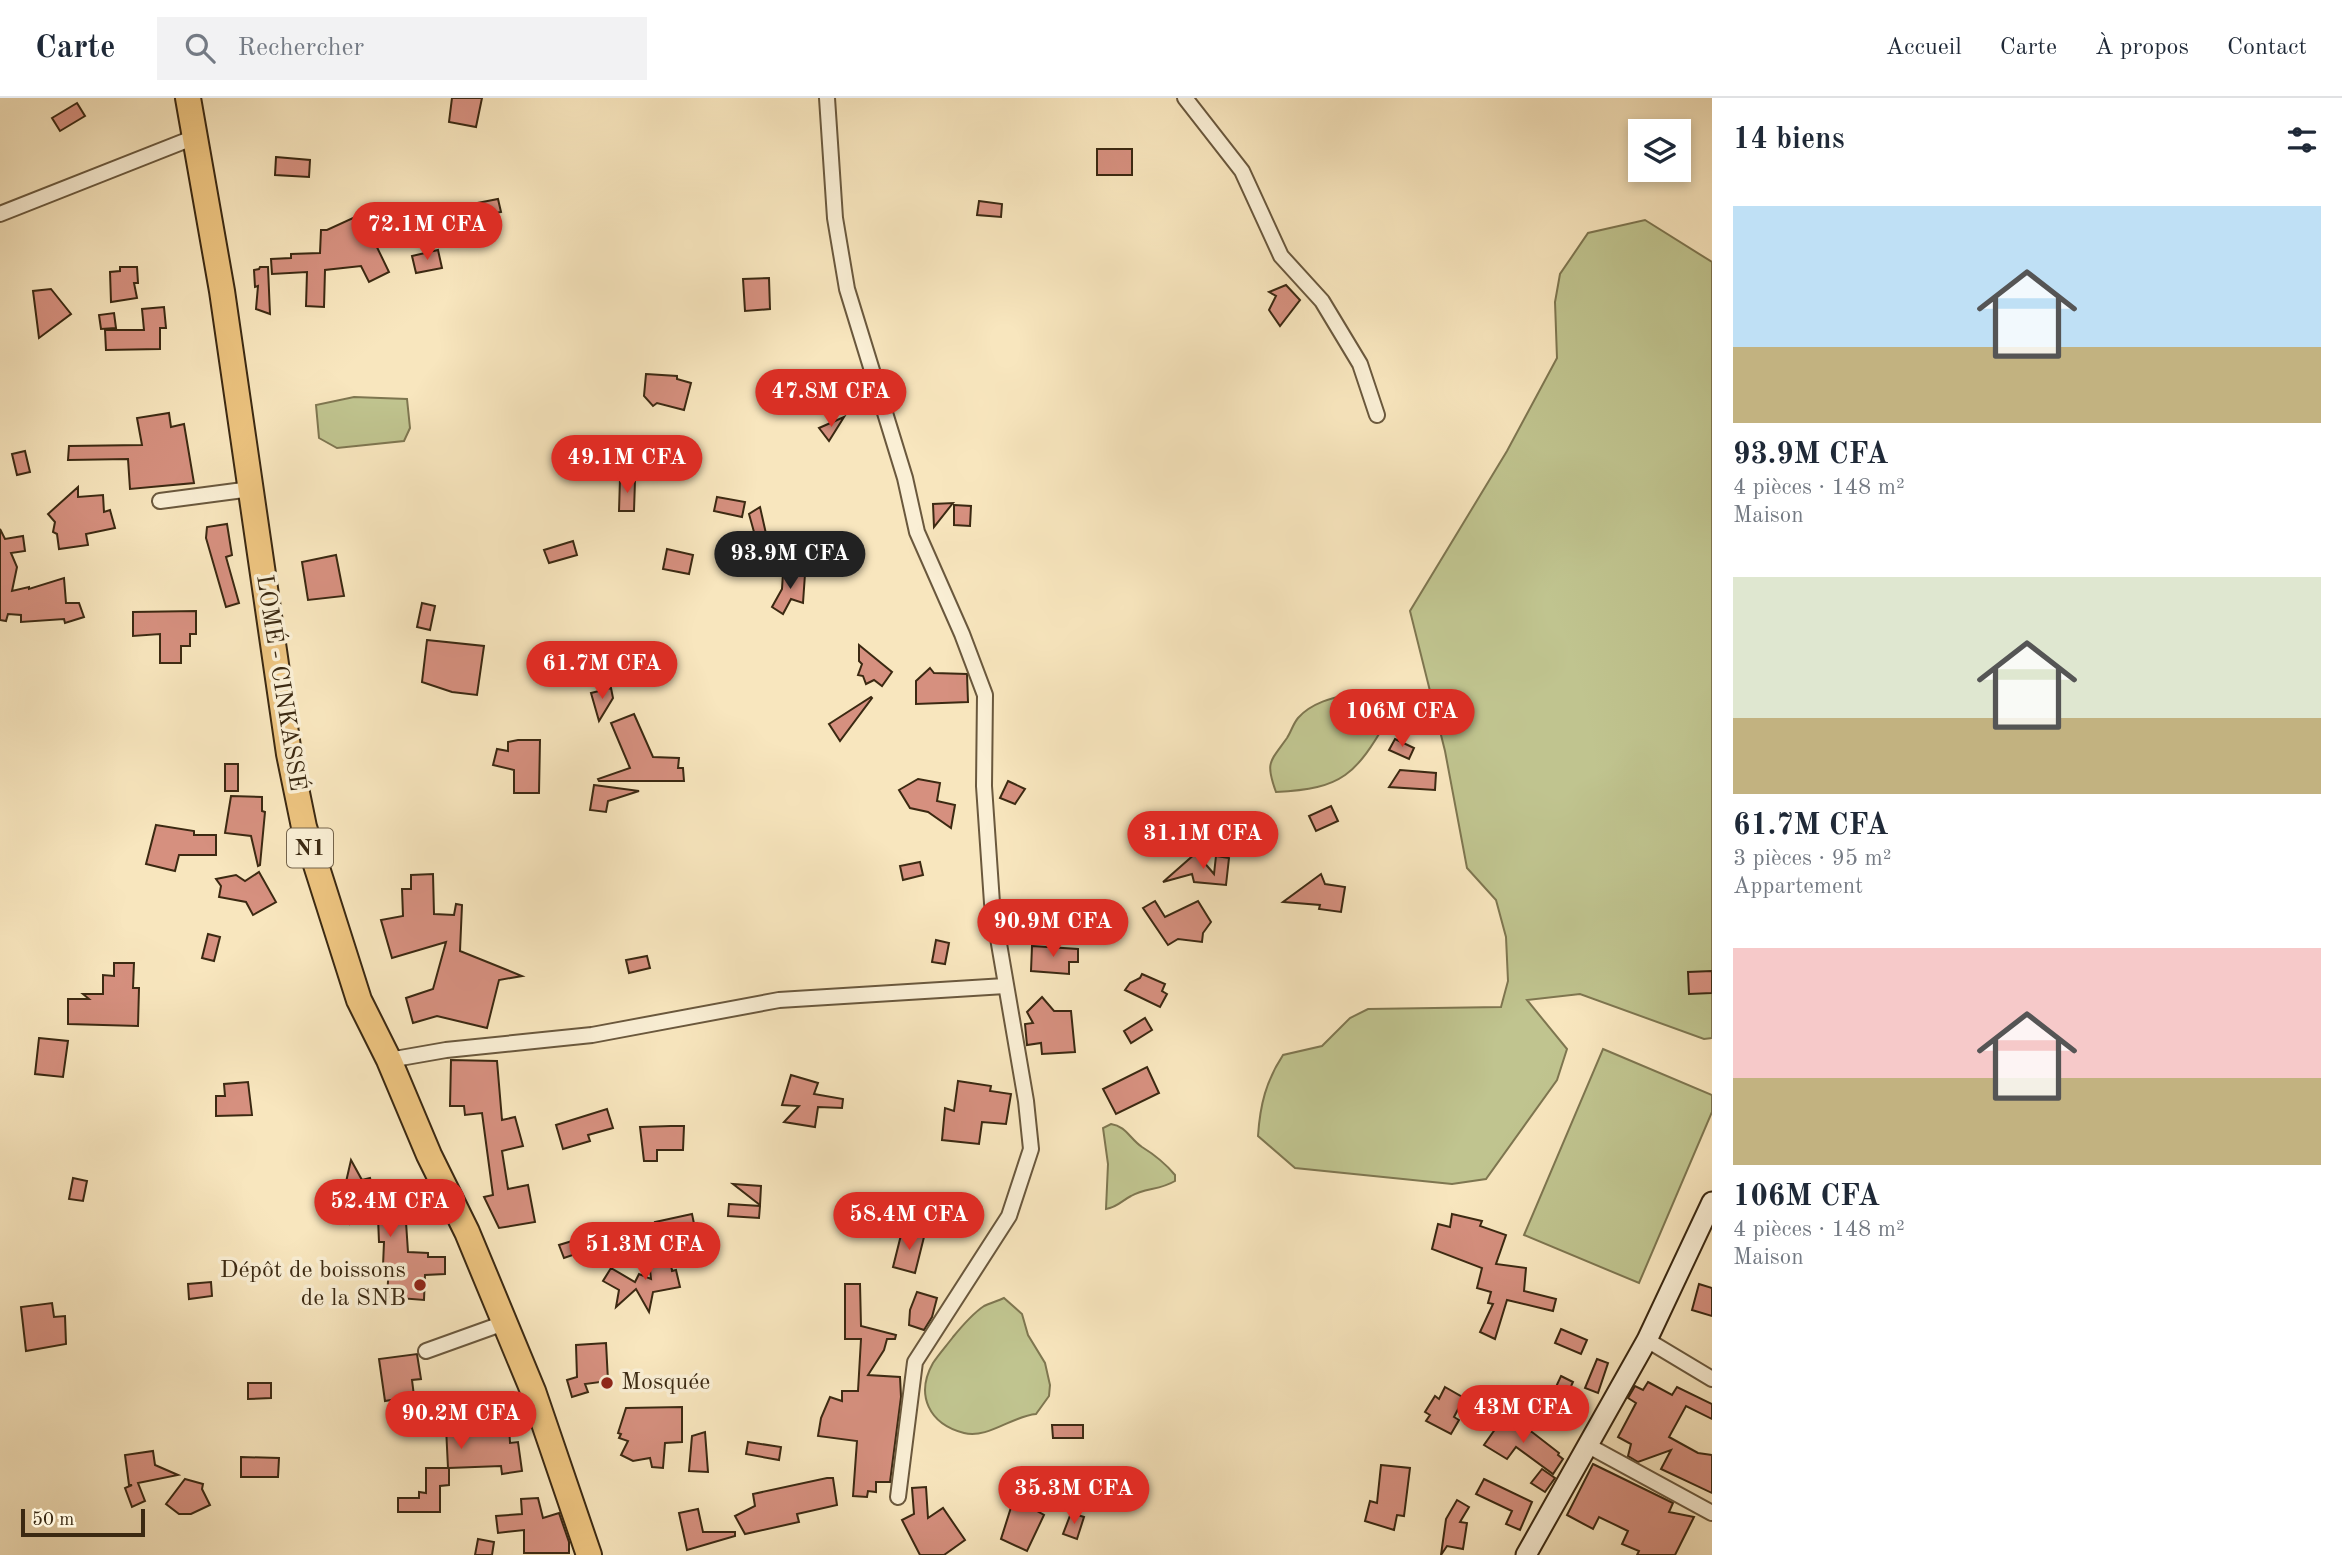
<!DOCTYPE html>
<html lang="fr">
<head>
<meta charset="utf-8">
<style>
  body { margin:0; font-family:"Old Standard TT",serif; background:#f2f2f3; color:#1f2937; height:100vh; display:flex; flex-direction:column; font-size:26px; white-space:nowrap }
  * { box-sizing:border-box; margin:0 }
  p { font-size:23px; color:#747a83 }
  .icon { flex:none; width:38px; height:38px; fill:none; stroke:currentColor; stroke-width:2; stroke-linecap:round; stroke-linejoin:round }
  .map { position:relative; flex:1; overflow:hidden }
  .panel { display:flex; flex-direction:column; background:#fff; width:630px }
  .panel>* { flex:none }
  .tools { position:absolute; left:1628px; top:21px; display:grid; gap:14px }
  .tools a { display:grid; place-items:center; width:63px; height:63px; border-radius:0px; background:#fff; box-shadow:0 4px 10px #0003; font-size:35px }
  .scale { position:absolute; left:21px; bottom:18px; width:124px; box-sizing:border-box; padding-left:7px; border:4px solid #3b2912; border-top:0; font-size:19px; line-height:24px; white-space:nowrap; color:#3b2912; -webkit-text-stroke:5px #faefd5; paint-order:stroke }
  .price { position:absolute; translate:-50% -60px; padding:0 16px; border-radius:24px; background:#d93025; color:#fff; font-size:23px; line-height:46px; filter:drop-shadow(0 2px 4px #0008) }
  .price::after { content:''; position:absolute; left:50%; top:42px; width:21px; height:16px; margin-left:-10px; background:inherit; clip-path:polygon(0 0,100% 0,50% 100%) }
  .price.active { background:#222; color:#fff }
  ul { padding:0; list-style:none }
  li { display:grid; align-content:center; gap:14px; height:371px; padding:0 21px }
  li span { display:grid; place-items:center; height:217px; border-radius:0px; color:#555 }
  li>.icon { margin-inline-start:auto }
  span .icon { width:126px; height:126px; fill:#fffc; stroke-width:1 }
  li b { font-size:30px }
  h2 { display:flex; justify-content:space-between; align-items:center; height:84px; padding:0 21px; font-size:30px }
  header { display:flex; align-items:center; gap:42px; box-sizing:border-box; height:98px; padding:0 35px; background:#fff; border-bottom:2px solid #e0e1e3 }
  header strong { font-size:33px }
  nav { display:flex; gap:38px; margin-inline-start:auto; font-size:24px }
  .search { width:490px; height:63px; background:#f2f2f3; display:flex; align-items:center; gap:18px; box-sizing:border-box; padding:0 24px; border-radius:0px; color:#747a83; font-size:26px }
  main { display:flex; flex:1; min-height:0 }
  .map>svg:first-child { display:block }
  .green { fill:#c0c48f; stroke:#7e7650; stroke-width:2 }
  .building { fill:#d6907f; stroke:#3b2912; stroke-width:2 }
  .lines { fill:none; stroke-linecap:round; stroke-linejoin:round }
  .street-casing { stroke:#6a583d; stroke-width:18 }
  .secondary-casing { stroke:#3b2912; stroke-width:23 }
  .highway-casing { stroke:#3b2912; stroke-width:28 }
  .street { stroke:#faefd5; stroke-width:14 }
  .secondary { stroke:#faefd5; stroke-width:19 }
  .highway { stroke:#ecc37f; stroke-width:24 }
  .poi-dot { fill:#8f2418; stroke:#faefd5; stroke-width:2.5 }
  .labels { text-anchor:middle; dominant-baseline:central; stroke-width:7; stroke-linejoin:round; paint-order:stroke }
  .shield { fill:#faefd5; stroke:#74644c; stroke-width:2 }
  .shield-label { font-size:23px; font-weight:bold; fill:#3b2912 }
  .street-label { font-size:24px; fill:#3b2912; stroke:#faefd5 }
  .poi-label { font-size:24px; fill:#3b2912; stroke:#faefd5; text-anchor:end }
</style>
</head>
<body>
<header>
<strong>Carte</strong>
<div class="search"><svg class="icon" aria-label="search" viewBox="0 0 24 24"><circle cx="10" cy="10" r="6"/><path d="M15 15l6 6"/></svg>Rechercher</div>
<nav><a>Accueil</a><a>Carte</a><a>À propos</a><a>Contact</a></nav>
</header>
<main>
<div class="map">
<svg width="1712" height="1457" viewBox="0 0 1712 1457">
  <rect width="100%" height="100%" fill="#f8e6be"/>
  <filter id="stains"><feTurbulence type="fractalNoise" baseFrequency=".00286" numOctaves="4"/><feColorMatrix values="0 0 0 0 .2 0 0 0 0 .09 0 0 0 0 .02 0 0 0 .5 -.17"/></filter>
  <radialGradient id="worn" r=".72"><stop offset=".6" stop-color="#630" stop-opacity="0"/><stop offset="1" stop-color="#630" stop-opacity=".3"/></radialGradient>
  <g class="green">
    <path d="M1645 122 1712 164V940L1704 941 1580 896 1527 902 1567 951 1557 982 1486 1081 1452 1086 1295 1070 1258 1038C1260 1007 1266 983 1283 957L1322 948 1350 920 1368 911 1501 909 1508 883 1506 839 1496 802 1467 770 1445 653 1410 513 1507 353 1557 260 1555 204 1560 176 1588 135Z"/>
    <polygon points="354,299 407,301 410,330 404,343 337,350 319,340 316,307"/>
    <path d="M1358 594 1369 596 1388 621C1356 676 1343 691 1276 694 1265 664 1270 664 1287 640 1291 634 1293 626 1298 620 1313 603 1337 599 1358 594Z"/>
    <polygon points="1603,951 1712,997 1712,1014 1639,1185 1524,1137"/>
    <path d="M1111 1026C1126 1028 1130 1041 1142 1049 1155 1057 1165 1065 1175 1077V1083C1160 1092 1145 1090 1131 1098 1121 1103 1118 1109 1106 1111L1108 1066 1103 1030Z"/>
    <path d="M1004 1200 1022 1216 1028 1237 1045 1265 1050 1287 1049 1298 1036 1316C1012 1318 988 1341 964 1335 929 1326 915 1297 933 1265 939 1256 947 1247 953 1239 962 1228 972 1216 984 1208 990 1205 998 1203 1004 1200Z"/>
  </g>
  <g class="building">
    <polygon points="452,0 482,0 476,29 449,24"/>
    <polygon points="77,5 85,18 60,33 52,20"/>
    <rect x="1097" y="51" width="35" height="26"/>
    <polygon points="276,59 310,62 309,79 275,77"/>
    <polygon points="498,101 501,114 475,119 472,106"/>
    <polygon points="979,103 1002,106 1001,119 977,117"/>
    <polygon points="366,114 376,140 373,141 389,174 369,184 361,168 325,172 324,209 306,208 307,174 272,176 271,161 291,160 291,156 320,155 321,132 327,132"/>
    <polygon points="438,152 442,170 416,175 412,158"/>
    <polygon points="120,169 137,169 138,185 134,185 137,200 111,204 110,174 120,173"/>
    <polygon points="260,169 268,169 270,216 256,211 258,188 255,189 254,172 259,171"/>
    <polygon points="769,180 770,211 745,213 743,181"/>
    <polygon points="1286,187 1300,202 1280,228 1269,212 1276,198 1269,194"/>
    <polygon points="51,191 71,216 39,240 33,193"/>
    <polygon points="164,209 166,230 160,230 160,251 106,252 105,232 144,232 142,211"/>
    <polygon points="114,215 116,230 101,231 99,217"/>
    <polygon points="646,276 677,278 677,281 691,285 684,312 657,305 653,308 644,298"/>
    <polygon points="843,281 848,293 854,293 852,310 833,309 833,285"/>
    <polygon points="169,315 171,329 184,326 194,385 130,391 128,361 68,362 69,348 142,347 137,320"/>
    <polygon points="844,319 829,343 819,330"/>
    <polygon points="25,353 30,374 17,377 12,356"/>
    <polygon points="620,381 635,382 634,413 619,413"/>
    <polygon points="78,389 78,399 103,397 104,414 110,412 115,430 86,436 88,447 59,451 57,436 53,434 55,424 48,416"/>
    <polygon points="717,399 745,404 742,419 714,413"/>
    <polygon points="953,405 934,429 933,406"/>
    <polygon points="954,407 971,408 970,428 954,427"/>
    <polygon points="760,409 769,449 759,452 749,416"/>
    <polygon points="227,426 232,457 226,459 239,505 226,509 206,440 207,429"/>
    <polygon points="0,431 5,441 23,438 25,453 11,455 17,469 12,493 29,489 29,491 64,480 66,505 79,505 84,519 65,525 64,521 21,524 21,517 8,516 6,523 0,522"/>
    <polygon points="573,443 577,457 549,465 544,452"/>
    <polygon points="667,451 693,457 689,476 663,471"/>
    <polygon points="336,457 344,498 308,502 302,464"/>
    <polygon points="783,475 805,476 803,505 791,501 783,516 772,509 782,491"/>
    <polygon points="422,505 435,508 430,532 417,529"/>
    <polygon points="196,513 196,536 190,536 190,548 181,548 181,565 160,565 160,536 133,538 133,514"/>
    <polygon points="427,542 484,548 477,597 452,594 422,584"/>
    <polygon points="859,547 892,574 882,588 874,582 866,586 863,578 858,577 862,566 859,563"/>
    <polygon points="930,570 934,575 967,576 968,604 916,606 916,583"/>
    <polygon points="611,590 613,600 599,623 591,595"/>
    <polygon points="871,599 872,600 840,643 829,626"/>
    <polygon points="634,616 653,659 679,660 678,670 683,670 684,683 599,683 598,681 630,670 611,625"/>
    <polygon points="1395,641 1414,650 1409,661 1389,652"/>
    <polygon points="518,642 540,642 539,695 514,695 514,672 493,667 497,651 508,653 508,644"/>
    <rect x="225" y="666" width="13" height="27"/>
    <polygon points="1400,672 1436,675 1435,692 1389,689"/>
    <polygon points="918,681 940,685 937,703 955,707 951,730 928,714 910,710 899,692"/>
    <polygon points="1008,683 1025,691 1015,706 1000,700"/>
    <polygon points="594,687 639,693 608,703 606,714 590,712"/>
    <polygon points="231,698 262,699 262,713 265,714 260,767 258,768 251,738 225,735"/>
    <polygon points="1331,708 1338,723 1316,733 1309,718"/>
    <polygon points="1242,716 1242,752 1218,751 1219,740 1214,733"/>
    <polygon points="156,727 194,733 194,737 216,737 216,757 179,757 175,773 146,766"/>
    <polygon points="1196,755 1214,776 1216,758 1229,760 1226,787 1194,784 1192,776 1163,784"/>
    <polygon points="920,764 923,777 903,782 900,768"/>
    <polygon points="259,774 276,804 253,817 246,804 219,799 221,788 216,781 236,777 245,783"/>
    <polygon points="433,776 434,816 454,817 456,806 462,807 460,853 522,878 499,882 487,930 437,918 413,925 406,900 433,891 446,844 392,860 381,822 403,818 402,791 411,791 411,777"/>
    <polygon points="1321,776 1325,786 1345,789 1341,814 1319,811 1320,807 1283,804"/>
    <polygon points="1155,803 1165,819 1198,803 1211,824 1203,835 1202,844 1178,841 1168,847 1143,810"/>
    <polygon points="208,836 220,839 214,863 202,860"/>
    <polygon points="936,842 949,845 945,866 932,864"/>
    <polygon points="1032,848 1078,851 1078,864 1069,864 1069,876 1031,873"/>
    <polygon points="647,858 650,870 629,875 626,862"/>
    <polygon points="114,865 134,865 133,890 139,890 138,928 68,926 68,901 89,901 83,896 103,896 103,877 114,878"/>
    <polygon points="1712,873 1712,895 1689,896 1688,874"/>
    <polygon points="1142,876 1165,886 1162,893 1167,896 1160,909 1125,892 1130,885 1140,880"/>
    <polygon points="1042,899 1054,913 1071,913 1075,954 1042,956 1041,945 1027,947 1025,926 1033,925 1027,914"/>
    <polygon points="1145,920 1152,932 1131,945 1124,933"/>
    <polygon points="39,940 68,943 63,979 35,976"/>
    <polygon points="451,962 497,963 502,1022 515,1019 523,1048 502,1053 508,1091 528,1087 535,1124 499,1130 484,1099 493,1097 482,1015 465,1017 464,1008 450,1008"/>
    <polygon points="1147,969 1159,995 1116,1016 1103,991"/>
    <polygon points="791,977 818,985 814,996 843,1001 842,1010 818,1009 815,1029 784,1024 799,1008 782,1007"/>
    <polygon points="958,983 991,988 990,993 1011,996 1006,1026 982,1024 979,1046 942,1042 945,1010 954,1013"/>
    <polygon points="248,984 252,1017 216,1018 216,998 225,998 224,986"/>
    <polygon points="607,1011 613,1030 588,1037 590,1043 563,1051 556,1027"/>
    <polygon points="671,1028 684,1028 683,1052 657,1052 657,1063 644,1063 640,1029"/>
    <polygon points="351,1062 362,1082 370,1080 378,1112 405,1109 408,1154 428,1155 428,1159 445,1159 445,1176 425,1177 424,1202 387,1199 389,1168 383,1168 384,1144 379,1144 378,1120 350,1126 347,1111 335,1106 344,1097 337,1087 346,1084"/>
    <polygon points="73,1080 87,1083 83,1103 69,1101"/>
    <polygon points="733,1086 761,1088 760,1107"/>
    <polygon points="729,1106 760,1108 759,1120 728,1118"/>
    <polygon points="692,1116 697,1140 660,1147 655,1124"/>
    <polygon points="1452,1116 1482,1123 1480,1128 1506,1137 1496,1166 1526,1170 1524,1193 1556,1201 1553,1213 1507,1202 1495,1241 1480,1234 1493,1206 1488,1205 1491,1194 1477,1190 1482,1170 1432,1151 1438,1126 1450,1129"/>
    <polygon points="902,1133 924,1139 915,1175 893,1169"/>
    <polygon points="592,1137 596,1149 564,1160 559,1147"/>
    <polygon points="670,1160 672,1173 676,1172 680,1189 653,1194 649,1214 636,1191 616,1209 619,1192 603,1183 611,1170 635,1184 639,1176 651,1181 649,1163"/>
    <polygon points="211,1184 212,1198 189,1201 188,1186"/>
    <polygon points="845,1186 860,1186 861,1228 896,1237 895,1241 887,1241 884,1252 868,1277 900,1279 901,1299 890,1384 876,1384 876,1394 868,1393 867,1399 853,1398 857,1343 818,1338 821,1320 830,1299 842,1303 842,1293 858,1293 861,1241 845,1241"/>
    <polygon points="1699,1186 1712,1190 1712,1218 1692,1212"/>
    <polygon points="917,1194 937,1200 932,1219 924,1232 909,1227 910,1212"/>
    <polygon points="52,1205 54,1219 65,1218 66,1246 26,1253 21,1209"/>
    <polygon points="1561,1231 1587,1242 1581,1256 1555,1245"/>
    <polygon points="606,1245 608,1283 585,1286 588,1294 572,1299 567,1282 577,1279 576,1247"/>
    <polygon points="417,1256 421,1281 412,1282 414,1298 385,1303 379,1261"/>
    <polygon points="1597,1261 1608,1265 1598,1295 1585,1290"/>
    <polygon points="1561,1278 1573,1284 1560,1312 1548,1306"/>
    <polygon points="1648,1284 1672,1297 1677,1289 1712,1306 1712,1321 1686,1308 1669,1339 1698,1355 1712,1357 1712,1395 1661,1371 1671,1352 1638,1364 1628,1358 1631,1346 1618,1339 1636,1305 1628,1300 1635,1288 1643,1292"/>
    <polygon points="248,1285 271,1285 271,1300 248,1301"/>
    <polygon points="1445,1289 1464,1300 1454,1319 1459,1322 1451,1336 1426,1323 1430,1317 1425,1314 1435,1298 1439,1301"/>
    <polygon points="473,1305 475,1327 484,1327 484,1331 509,1328 510,1345 518,1344 522,1373 502,1376 501,1368 449,1370 449,1387 440,1388 440,1414 398,1414 398,1400 419,1400 419,1394 426,1395 426,1370 448,1370 446,1329 412,1333 410,1313"/>
    <polygon points="682,1309 682,1344 665,1345 663,1370 652,1369 650,1360 633,1363 621,1357 628,1343 619,1340 621,1336 618,1335 626,1310"/>
    <polygon points="1503,1320 1532,1334 1559,1355 1558,1357 1563,1361 1553,1376 1516,1349 1507,1361 1484,1347"/>
    <polygon points="1052,1327 1083,1327 1083,1340 1053,1340"/>
    <polygon points="705,1334 708,1374 689,1373 692,1338"/>
    <polygon points="748,1344 781,1349 779,1362 746,1356"/>
    <polygon points="153,1353 155,1367 178,1377 138,1385 145,1403 132,1409 125,1390 132,1387 129,1387 125,1357"/>
    <polygon points="241,1359 279,1360 278,1379 241,1379"/>
    <polygon points="1593,1366 1673,1405 1669,1414 1694,1419 1675,1457 1637,1457 1639,1453 1622,1446 1628,1433 1599,1419 1593,1431 1567,1417"/>
    <polygon points="1381,1367 1410,1370 1404,1418 1397,1417 1394,1432 1365,1423 1370,1403 1377,1405"/>
    <polygon points="1542,1371 1555,1380 1545,1394 1531,1385"/>
    <polygon points="827,1380 833,1380 837,1407 797,1416 799,1424 745,1436 735,1418 755,1408 753,1396"/>
    <polygon points="185,1381 203,1386 202,1391 210,1407 191,1416 179,1416 166,1406"/>
    <polygon points="1484,1381 1532,1404 1520,1432 1506,1426 1512,1413 1476,1396"/>
    <polygon points="926,1389 928,1420 943,1410 965,1442 944,1457 920,1457 902,1422 914,1416 912,1390"/>
    <polygon points="538,1400 543,1420 559,1415 569,1444 569,1455 524,1455 524,1432 498,1435 496,1418 522,1416 521,1401"/>
    <polygon points="1014,1400 1044,1417 1027,1453 1001,1441"/>
    <polygon points="1457,1402 1469,1409 1460,1424 1467,1425 1463,1451 1447,1448 1441,1457 1446,1421"/>
    <polygon points="698,1411 703,1434 735,1434 735,1438 687,1452 679,1415"/>
    <polygon points="1071,1415 1084,1419 1077,1441 1063,1436"/>
    <polygon points="478,1441 494,1444 492,1457 475,1457"/>
  </g>
  <g class="lines">
    <g class="street-casing">
      <g id="street">
        <polyline points="827,0 835,120 847,191 905,380 917,434 962,536 985,597 984,688 992,805 1026,1003 1031,1051 1009,1118 915,1264 898,1399"/>
        <polyline points="1185,0 1242,73 1281,158 1322,203 1360,266 1377,317"/>
        <polyline points="0,116 195,39"/>
        <polyline points="160,403 251,391"/>
        <polyline points="389,962 446,952 592,937 779,902 1005,888"/>
        <polyline points="1647,1242 1712,1281"/>
        <polyline points="426,1253 504,1225"/>
        <polyline points="1587,1347 1712,1415"/>
      </g>
    </g>
    <g class="secondary-casing">
      <polyline id="secondary" points="1526,1457 1647,1242 1712,1104"/>
    </g>
    <g class="highway-casing">
      <polyline id="highway" points="188,0 222,193 289,656 304,729 359,902 389,962 429,1057 467,1134 533,1293 589,1457"/>
    </g>
    <use href="#street" class="street"/>
    <use href="#secondary" class="secondary"/>
    <use href="#highway" class="highway"/>
  </g>
  <g class="poi-dot">
    <circle cx="420" cy="1187" r="7"/>
    <circle cx="607" cy="1285" r="7"/>
  </g>
  <g class="labels">
    <rect class="shield" x="287" y="730.5" width="46" height="39" rx="5"/>
    <g class="shield-label">
      <text x="310" y="750">N1</text>
    </g>
    <g class="street-label">
      <text transform="translate(280 585) rotate(81)">LOMÉ - CINKASSÉ</text>
    </g>
    <g class="poi-label">
      <text x="406" y="1173">Dépôt de boissons<tspan x="406" dy="28">de la SNB</tspan></text>
      <text x="621" y="1285" text-anchor="start">Mosquée</text>
    </g>
  </g>
  <rect width="100%" height="100%" filter="url(#stains)"/>
  <rect width="100%" height="100%" fill="url(#worn)"/>
</svg>
<div class="tools">
<a><svg class="icon" aria-label="layers" viewBox="0 0 24 24"><path d="M12 4l9 5-9 5-9-5zM3 14l9 5 9-5"/></svg></a>
</div>
<div class="scale">50 m</div>
<b class="price" style="left:427px;top:164px">72.1M CFA</b>
<b class="price" style="left:831px;top:331px">47.8M CFA</b>
<b class="price" style="left:627px;top:397px">49.1M CFA</b>
<b class="price active" style="left:790px;top:493px">93.9M CFA</b>
<b class="price" style="left:602px;top:603px">61.7M CFA</b>
<b class="price" style="left:1402px;top:651px">106M CFA</b>
<b class="price" style="left:1203px;top:773px">31.1M CFA</b>
<b class="price" style="left:1053px;top:861px">90.9M CFA</b>
<b class="price" style="left:390px;top:1141px">52.4M CFA</b>
<b class="price" style="left:909px;top:1154px">58.4M CFA</b>
<b class="price" style="left:645px;top:1184px">51.3M CFA</b>
<b class="price" style="left:1523px;top:1347px">43M CFA</b>
<b class="price" style="left:461px;top:1353px">90.2M CFA</b>
<b class="price" style="left:1074px;top:1428px">35.3M CFA</b>
</div>
<section class="panel">
<h2>14 biens<svg class="icon" aria-label="filters" viewBox="0 0 24 24"><path d="M4 7h16M4 17h16"/><circle cx="9" cy="7" r="2"/><circle cx="15" cy="17" r="2"/></svg></h2>
<ul>
<li><span style="background:linear-gradient(#bfe0f5 65%,#c2b280 0)"><svg class="icon" aria-label="home" viewBox="0 0 24 24"><path d="M3 11l9-7 9 7M6 9v11h12V9"/></svg></span><div><b>93.9M CFA</b><p>4 pièces · 148 m²</p><p>Maison</p></div></li>
<li><span style="background:linear-gradient(#dfe7d0 65%,#c2b280 0)"><svg class="icon" aria-label="home" viewBox="0 0 24 24"><path d="M3 11l9-7 9 7M6 9v11h12V9"/></svg></span><div><b>61.7M CFA</b><p>3 pièces · 95 m²</p><p>Appartement</p></div></li>
<li><span style="background:linear-gradient(#f6c9c9 60%,#c2b280 0)"><svg class="icon" aria-label="home" viewBox="0 0 24 24"><path d="M3 11l9-7 9 7M6 9v11h12V9"/></svg></span><div><b>106M CFA</b><p>4 pièces · 148 m²</p><p>Maison</p></div></li>
</ul>
</section>
</main>
</body>
</html>
